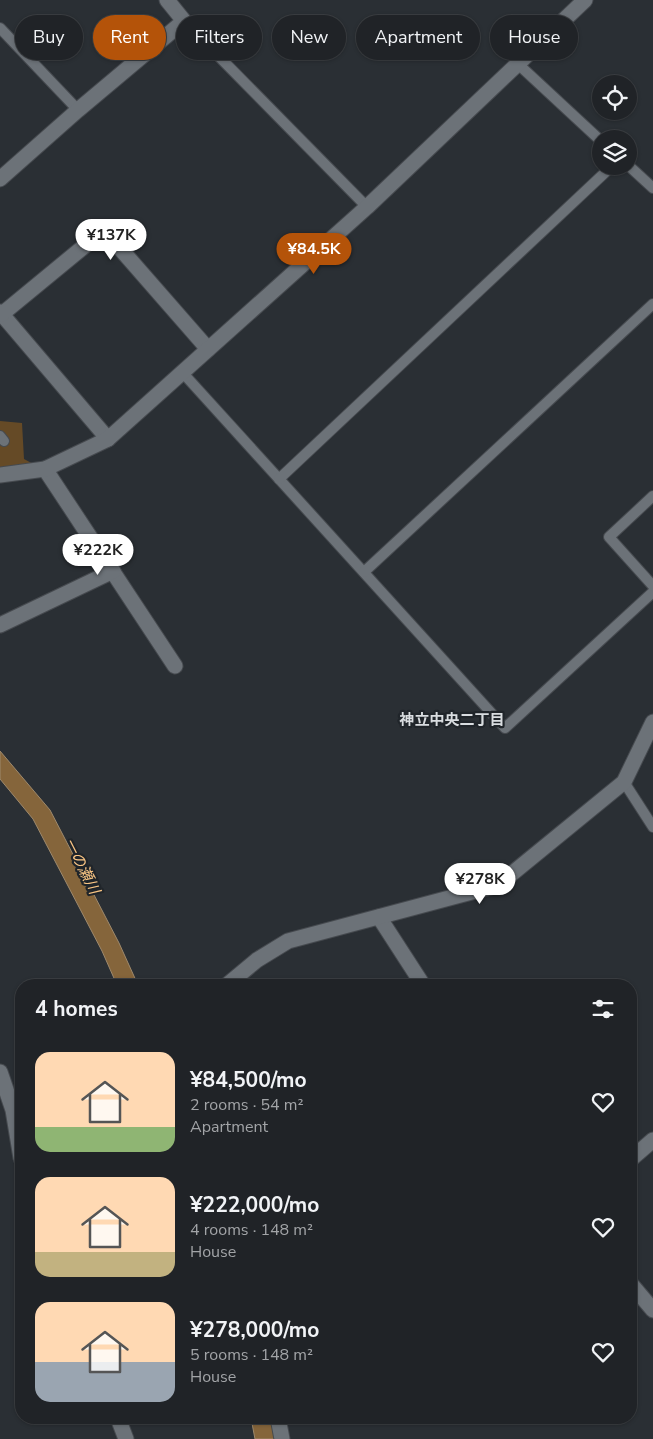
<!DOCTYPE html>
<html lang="en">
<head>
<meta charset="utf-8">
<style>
  body { margin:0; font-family:"Nunito Sans","Noto Sans JP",sans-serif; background:#282b2f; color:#f1f3f6; height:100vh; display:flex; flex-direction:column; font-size:19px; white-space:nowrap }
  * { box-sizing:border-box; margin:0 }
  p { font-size:16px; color:#a2a4a7 }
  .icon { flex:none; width:28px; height:28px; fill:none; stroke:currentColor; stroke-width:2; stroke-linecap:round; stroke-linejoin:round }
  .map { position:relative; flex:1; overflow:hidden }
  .drawer { position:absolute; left:15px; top:979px; width:622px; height:445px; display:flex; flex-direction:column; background:#202327; border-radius:20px; box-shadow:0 1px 4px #0004,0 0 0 1px #3d4044 }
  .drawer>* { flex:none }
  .top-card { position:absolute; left:15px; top:15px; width:624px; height:45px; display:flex; gap:10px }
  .controls { position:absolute; left:592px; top:75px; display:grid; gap:10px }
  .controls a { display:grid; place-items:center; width:45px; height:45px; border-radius:50%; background:#202327; box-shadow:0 1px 4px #0004,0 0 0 1px #3d4044; font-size:25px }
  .price { position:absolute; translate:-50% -42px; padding:0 11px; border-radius:18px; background:#fff; color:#222; font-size:16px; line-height:32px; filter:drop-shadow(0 1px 2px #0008) }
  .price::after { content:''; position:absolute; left:50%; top:30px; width:15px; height:11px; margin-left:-8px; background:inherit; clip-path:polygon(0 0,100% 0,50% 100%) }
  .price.current { background:#b45309; color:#fff }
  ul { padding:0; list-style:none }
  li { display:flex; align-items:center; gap:15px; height:125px; padding:0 20px }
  li span { display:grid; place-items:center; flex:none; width:140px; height:100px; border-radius:15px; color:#555 }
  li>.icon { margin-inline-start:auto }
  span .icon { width:60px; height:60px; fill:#fffc; stroke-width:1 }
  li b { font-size:21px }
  h2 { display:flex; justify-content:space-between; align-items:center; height:60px; padding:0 20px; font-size:21px }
  .pill { padding:0 18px; border-radius:22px; background:#202327; box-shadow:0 1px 4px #0004,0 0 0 1px #3d4044; font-size:18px; line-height:45px }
  .pill.current { background:#b45309; color:#fff }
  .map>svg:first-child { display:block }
  .green { fill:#654a26 }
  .water { fill:#85653b; stroke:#9e896c }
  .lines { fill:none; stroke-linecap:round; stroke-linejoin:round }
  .lane-casing { stroke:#464a4f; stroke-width:12 }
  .street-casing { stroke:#464a4f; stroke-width:17 }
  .lane { stroke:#6c7278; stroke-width:10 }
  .street { stroke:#6c7278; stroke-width:15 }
  .labels { text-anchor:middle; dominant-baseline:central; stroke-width:4.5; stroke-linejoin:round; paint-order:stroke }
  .neighbourhood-label { font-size:15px; font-weight:bold; fill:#d9dde0; stroke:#20252a }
  .water-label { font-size:15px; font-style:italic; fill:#f9c584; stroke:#20252a }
</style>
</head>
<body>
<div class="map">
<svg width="653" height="1439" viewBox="0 0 653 1439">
  <rect width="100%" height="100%" fill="#2a2f34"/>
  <polygon class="green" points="0,421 22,423 24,459 37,466 0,471"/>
  <g class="water">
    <polygon points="0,751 50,810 119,943 138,985 117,985 102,951 33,819 0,779"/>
    <polygon points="251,1418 271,1418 275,1439 255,1439"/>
  </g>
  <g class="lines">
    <g class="lane-casing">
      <g id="lane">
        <polyline points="184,21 367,207"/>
        <polyline points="0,28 78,110"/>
        <polyline points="518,64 601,141"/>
        <polyline points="629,166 653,188"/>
        <polyline points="182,372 505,728 653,592"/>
        <polyline points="0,436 4,441"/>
        <polyline points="279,479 612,166"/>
        <polyline points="653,496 609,537 653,586"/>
        <polyline points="364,572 653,304"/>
        <polyline points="624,782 653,827"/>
      </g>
    </g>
    <g class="street-casing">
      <g id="street">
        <polyline points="0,179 78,110 184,21 167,0"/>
        <polyline points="0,312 108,439"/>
        <polyline points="2,314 104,230 208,349"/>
        <polyline points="45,469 175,666"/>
        <polyline points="0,475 45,469 108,439 367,207 585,0"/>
        <polyline points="0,625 113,571"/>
        <polyline points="379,917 423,985"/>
        <polyline points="227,985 257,960 288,941 498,885 624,782 653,722"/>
        <polyline points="0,1072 13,1110 21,1158"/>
        <polyline points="631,1159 653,1140"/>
        <polyline points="631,1284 653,1310"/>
        <polyline points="118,1418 126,1439"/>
        <polyline points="278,1418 282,1439"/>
      </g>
    </g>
    <use href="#lane" class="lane"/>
    <use href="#street" class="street"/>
  </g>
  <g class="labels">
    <g class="neighbourhood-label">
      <text x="452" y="720">神立中央二丁目</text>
    </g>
    <g class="water-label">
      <text transform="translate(82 866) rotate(63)">一の瀬川</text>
    </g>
  </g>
</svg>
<div class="controls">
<a><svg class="icon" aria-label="locate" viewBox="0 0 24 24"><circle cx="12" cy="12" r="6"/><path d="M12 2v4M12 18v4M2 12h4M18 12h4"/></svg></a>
<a><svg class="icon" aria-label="layers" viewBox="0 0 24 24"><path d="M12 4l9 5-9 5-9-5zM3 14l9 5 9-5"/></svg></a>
</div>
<b class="price" style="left:111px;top:261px">¥137K</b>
<b class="price current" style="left:314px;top:275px">¥84.5K</b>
<b class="price" style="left:98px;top:576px">¥222K</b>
<b class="price" style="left:480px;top:905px">¥278K</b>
<div class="top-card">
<a class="pill">Buy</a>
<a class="pill current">Rent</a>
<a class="pill">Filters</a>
<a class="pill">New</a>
<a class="pill">Apartment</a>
<a class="pill">House</a>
</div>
<section class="drawer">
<h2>4 homes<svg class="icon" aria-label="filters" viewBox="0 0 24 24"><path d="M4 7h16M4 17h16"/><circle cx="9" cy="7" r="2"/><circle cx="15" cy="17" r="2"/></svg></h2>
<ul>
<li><span style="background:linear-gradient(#ffd9b3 75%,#8fb573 0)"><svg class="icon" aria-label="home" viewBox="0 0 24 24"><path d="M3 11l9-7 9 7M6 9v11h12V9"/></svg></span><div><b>¥84,500/mo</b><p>2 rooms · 54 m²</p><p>Apartment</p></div><svg class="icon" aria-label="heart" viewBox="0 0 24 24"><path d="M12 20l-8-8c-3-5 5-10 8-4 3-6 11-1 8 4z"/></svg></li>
<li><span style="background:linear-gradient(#ffd9b3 75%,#c2b280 0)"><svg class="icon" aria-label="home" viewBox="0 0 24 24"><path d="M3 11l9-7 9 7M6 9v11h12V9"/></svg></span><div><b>¥222,000/mo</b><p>4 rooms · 148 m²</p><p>House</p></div><svg class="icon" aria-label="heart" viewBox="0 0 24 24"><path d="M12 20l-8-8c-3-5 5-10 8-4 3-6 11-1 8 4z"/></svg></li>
<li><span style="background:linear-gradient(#ffd9b3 60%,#9aa5b1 0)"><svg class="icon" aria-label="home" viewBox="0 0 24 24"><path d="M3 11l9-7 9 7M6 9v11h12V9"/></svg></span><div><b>¥278,000/mo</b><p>5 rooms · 148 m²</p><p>House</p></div><svg class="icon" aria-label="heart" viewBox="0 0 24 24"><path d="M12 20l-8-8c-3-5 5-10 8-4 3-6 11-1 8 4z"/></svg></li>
</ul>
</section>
</div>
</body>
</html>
